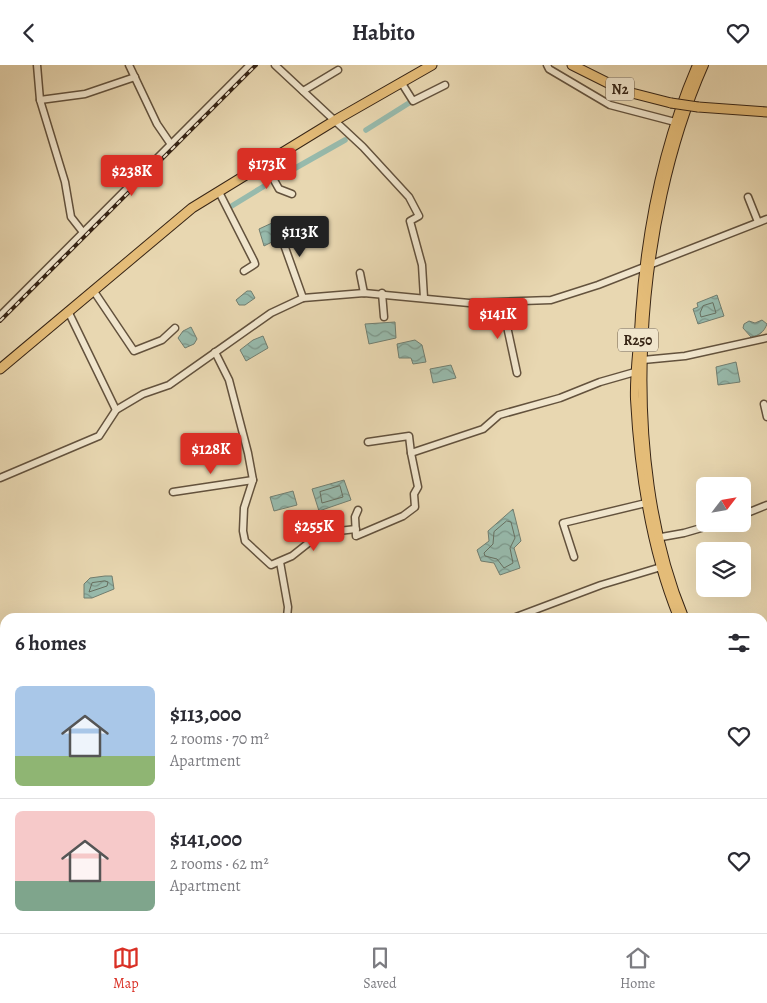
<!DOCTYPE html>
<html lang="en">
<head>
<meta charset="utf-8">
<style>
  body { margin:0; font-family:Alegreya,serif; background:#f7f7f7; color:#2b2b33; height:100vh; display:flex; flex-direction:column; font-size:19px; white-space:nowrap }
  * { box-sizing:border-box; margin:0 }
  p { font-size:16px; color:#7c7c81 }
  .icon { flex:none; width:28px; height:28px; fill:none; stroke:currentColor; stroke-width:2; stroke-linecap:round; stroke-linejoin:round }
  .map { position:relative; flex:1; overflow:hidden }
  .sheet { position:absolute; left:0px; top:548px; width:768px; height:321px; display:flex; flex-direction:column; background:#fff; border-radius:15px 15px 0 0; box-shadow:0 5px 20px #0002 }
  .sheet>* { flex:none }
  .needle { width:32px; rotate:59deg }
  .fabs { position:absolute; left:696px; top:412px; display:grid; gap:10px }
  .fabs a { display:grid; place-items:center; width:55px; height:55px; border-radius:8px; background:#fff; box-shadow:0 5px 20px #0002; font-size:25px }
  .price { position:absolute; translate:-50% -42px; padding:0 11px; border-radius:5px; background:#d93025; color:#fff; font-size:16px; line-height:32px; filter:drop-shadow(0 1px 2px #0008) }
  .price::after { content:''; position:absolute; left:50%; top:30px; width:15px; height:11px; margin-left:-8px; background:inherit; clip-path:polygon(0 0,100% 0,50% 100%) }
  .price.on { background:#222; color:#fff }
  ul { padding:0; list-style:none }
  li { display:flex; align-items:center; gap:15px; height:125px; padding:0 15px }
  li+li { border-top:1px solid #e1e1e2 }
  li span { display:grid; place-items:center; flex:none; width:140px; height:100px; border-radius:8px; color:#555 }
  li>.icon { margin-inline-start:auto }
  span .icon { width:60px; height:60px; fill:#fffc; stroke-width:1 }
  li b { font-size:21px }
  h2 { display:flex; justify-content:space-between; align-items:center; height:60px; padding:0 15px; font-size:21px }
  header { display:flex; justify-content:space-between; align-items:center; height:65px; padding:0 15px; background:#fff; font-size:22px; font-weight:700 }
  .menu { display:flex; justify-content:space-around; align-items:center; height:70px; border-top:1px solid #e1e1e2; background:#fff; font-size:14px; color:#7c7c81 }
  .menu a { display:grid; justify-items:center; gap:2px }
  .menu .on { color:#d93025 }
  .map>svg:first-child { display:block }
  .water { fill:url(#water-waves); stroke:#717e70 }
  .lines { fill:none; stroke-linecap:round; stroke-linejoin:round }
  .shore { stroke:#677061; stroke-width:1 }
  .canal { stroke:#97baac; stroke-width:5.5 }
  .minor-casing { stroke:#63523d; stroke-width:9 }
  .major-casing { stroke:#372516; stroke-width:10 }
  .highway-casing { stroke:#372516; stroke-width:11 }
  .minor { stroke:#f0e5cc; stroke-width:6 }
  .major { stroke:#e4bc78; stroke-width:8 }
  .highway { stroke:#e4bc78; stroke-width:9 }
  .rail-casing { stroke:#372516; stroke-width:4 }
  .rail { stroke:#f0e5cc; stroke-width:2; stroke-dasharray:5.5; stroke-linecap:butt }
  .highway-bridge-casing { stroke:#372516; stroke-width:11; stroke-linecap:butt }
  .highway-bridge { stroke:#e4bc78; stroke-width:9 }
  .labels { text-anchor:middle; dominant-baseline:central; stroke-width:4; stroke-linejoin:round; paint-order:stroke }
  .shield { fill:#f0e5cc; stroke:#6e5f4d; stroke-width:1 }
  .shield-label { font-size:14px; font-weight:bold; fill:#372516 }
</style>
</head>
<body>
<header><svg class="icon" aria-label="back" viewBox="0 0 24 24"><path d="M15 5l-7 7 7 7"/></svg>Habito<svg class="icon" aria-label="heart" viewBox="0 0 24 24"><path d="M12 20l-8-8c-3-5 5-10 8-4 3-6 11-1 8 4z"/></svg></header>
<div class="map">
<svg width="767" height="868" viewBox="0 0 767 868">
  <defs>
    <pattern id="water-waves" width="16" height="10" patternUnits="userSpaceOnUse" patternTransform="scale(1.25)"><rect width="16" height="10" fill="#97baac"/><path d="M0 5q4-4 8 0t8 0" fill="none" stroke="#7c978b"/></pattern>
  </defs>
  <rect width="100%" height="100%" fill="#e8d7b1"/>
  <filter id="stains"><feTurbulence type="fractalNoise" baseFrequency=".004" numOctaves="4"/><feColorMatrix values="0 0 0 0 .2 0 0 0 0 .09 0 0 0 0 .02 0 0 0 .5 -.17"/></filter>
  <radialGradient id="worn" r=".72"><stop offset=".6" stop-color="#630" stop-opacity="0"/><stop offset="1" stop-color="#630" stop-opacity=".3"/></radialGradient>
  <g class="water">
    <polygon points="272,158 278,174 264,181 259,164"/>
    <polygon points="247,226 251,226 255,233 245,240 239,240 236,235"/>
    <polygon points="717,230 724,251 698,259 693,244 698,242 697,238"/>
    <path d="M762 255 767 259C764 267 759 271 751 272L743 263 744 259 749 256 755 258Z"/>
    <polygon points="395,257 396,273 369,279 365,259"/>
    <polygon points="191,262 197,274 194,279 185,283 178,273 183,266"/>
    <polygon points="263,271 268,283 246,296 240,285 253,275"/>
    <polygon points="415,275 422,280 426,297 413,299 411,293 399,293 397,279"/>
    <polygon points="736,297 740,317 718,320 716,302"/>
    <polygon points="451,300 456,313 433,318 430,304"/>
    <polygon points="344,415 351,435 319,446 312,424"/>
    <polygon points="293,426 297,440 274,446 270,432"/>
    <polygon points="513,444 521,476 514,483 520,503 500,510 494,498 481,496 477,485 489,476 488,466"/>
    <polygon points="105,511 112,511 114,524 92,533 84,533 84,519 90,513"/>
    <polygon points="305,864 344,864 346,868 307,868"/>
  </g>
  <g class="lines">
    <g class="shore">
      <polygon points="713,238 716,248 701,252 700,248 703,241"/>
      <polygon points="340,421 343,432 322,438 320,427"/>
      <polygon points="507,456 511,457 515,473 510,483 513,498 504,503 497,494 485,491 484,488 493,479 494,467"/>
      <polygon points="105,516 108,517 107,521 89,527 92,518"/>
    </g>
    <g class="canal">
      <polyline points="366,65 409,38"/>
      <polyline points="276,114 345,75"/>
      <polyline points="230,142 266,120"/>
    </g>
    <g class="minor-casing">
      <g id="minor">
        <polyline points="37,0 40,35 65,117 71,152 82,166"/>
        <polyline points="129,0 157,59 170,78"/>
        <polyline points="275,0 363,82 409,132 419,151 410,156 422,200 424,233"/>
        <polyline points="547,0 549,4 610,40 675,57"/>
        <polyline points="401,17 413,36 445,20"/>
        <polyline points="303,26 338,5"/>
        <polyline points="40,35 85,29 135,12"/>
        <polyline points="265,99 279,124 292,129"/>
        <polyline points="219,127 254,196 255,199 244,206"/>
        <polyline points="748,132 758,157"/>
        <polyline points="277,160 303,233"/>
        <polyline points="360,208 364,228"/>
        <polyline points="93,225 134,286 162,275 175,263"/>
        <polyline points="382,228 384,252"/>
        <polyline points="502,238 517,308"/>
        <polyline points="68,246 116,345"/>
        <polyline points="0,251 250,0"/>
        <polyline points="215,287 229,315 248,388 253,415 244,443 243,466 245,476 271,500 292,491 321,468 356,464"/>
        <polyline points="643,295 685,291 767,273"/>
        <polyline points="764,339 767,352"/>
        <polyline points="368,377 409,371 411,388 483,364 499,350 560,333 600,317 635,307"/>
        <polyline points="0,413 99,371 116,345 143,329 169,320 271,248 303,233 364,228 469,238 551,235 598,220 767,154"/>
        <polyline points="173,427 253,415"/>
        <polyline points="358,445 355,452 356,471 403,451 415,442 414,429 418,422 411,388"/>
        <polyline points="742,450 767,440"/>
        <polyline points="656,473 684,468 715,459"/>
        <polyline points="574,492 563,458 646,438"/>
        <polyline points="280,497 288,542 287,552"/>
        <polyline points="516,552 601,520 661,502"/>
        <polyline points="762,622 767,621"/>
        <polyline points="762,666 767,666"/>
        <polyline points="0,713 5,717"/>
        <polyline points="762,826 767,824"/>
        <polyline points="115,864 118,868"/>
        <polyline points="171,864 172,868"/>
        <polyline points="400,864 401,868"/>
        <polyline points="434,864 436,868"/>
        <polyline points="525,864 527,868"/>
        <polyline points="658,864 660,868"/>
        <polyline points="230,868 236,864"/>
        <polyline points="712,868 715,864"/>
      </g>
    </g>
    <g class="major-casing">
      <g id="major">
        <path d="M678 552C650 483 639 408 635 334 634 306 639 278 640 250 646 163 662 81 697 0"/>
        <path d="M684 552C618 393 635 156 704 0"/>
        <polyline points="762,739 767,750"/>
        <polyline points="762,751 767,762"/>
      </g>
    </g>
    <g class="highway-casing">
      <g id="highway">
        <polyline points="572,0 624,26 671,38"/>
        <polyline points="698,42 767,47"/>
        <polyline points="0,304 192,143 334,56 432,0"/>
      </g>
    </g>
    <use href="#minor" class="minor"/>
    <use href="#major" class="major"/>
    <use href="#highway" class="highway"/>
    <g class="rail-casing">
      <polyline id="rail" points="0,256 256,0"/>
    </g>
    <use href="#rail" class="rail"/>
    <g class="highway-bridge-casing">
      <polyline id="highway-bridge" points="671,38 698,42"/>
    </g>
    <use href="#highway-bridge" class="highway-bridge"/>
  </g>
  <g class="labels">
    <g class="shield">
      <rect x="606" y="12.5" width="28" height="23" rx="4"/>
      <rect x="618" y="263.5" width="40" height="23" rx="4"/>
    </g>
    <g class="shield-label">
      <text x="620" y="24">N2</text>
      <text x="638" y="275">R250</text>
    </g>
  </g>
  <rect width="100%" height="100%" filter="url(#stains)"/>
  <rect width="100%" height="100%" fill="url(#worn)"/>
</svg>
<div class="fabs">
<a><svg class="needle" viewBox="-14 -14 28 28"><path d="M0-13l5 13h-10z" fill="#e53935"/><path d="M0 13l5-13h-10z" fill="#7c7c81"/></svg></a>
<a><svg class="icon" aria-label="layers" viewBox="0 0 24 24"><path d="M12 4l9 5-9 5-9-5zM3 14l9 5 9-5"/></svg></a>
</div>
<b class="price" style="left:267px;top:125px">$173K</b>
<b class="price" style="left:132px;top:132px">$238K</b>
<b class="price on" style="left:300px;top:193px">$113K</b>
<b class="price" style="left:498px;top:275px">$141K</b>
<b class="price" style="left:211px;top:410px">$128K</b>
<b class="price" style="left:314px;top:487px">$255K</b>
<section class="sheet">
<h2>6 homes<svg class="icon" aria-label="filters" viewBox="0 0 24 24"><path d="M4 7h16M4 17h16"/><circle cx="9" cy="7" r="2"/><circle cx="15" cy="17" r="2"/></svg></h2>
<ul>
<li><span style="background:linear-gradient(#a9c7e8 70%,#8fb573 0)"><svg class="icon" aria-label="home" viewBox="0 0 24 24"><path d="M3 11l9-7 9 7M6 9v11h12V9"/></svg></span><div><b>$113,000</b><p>2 rooms · 70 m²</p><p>Apartment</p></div><svg class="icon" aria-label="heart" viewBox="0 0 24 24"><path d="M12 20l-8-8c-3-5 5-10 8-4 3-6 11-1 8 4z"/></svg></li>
<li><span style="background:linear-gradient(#f6c9c9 70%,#7fa58c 0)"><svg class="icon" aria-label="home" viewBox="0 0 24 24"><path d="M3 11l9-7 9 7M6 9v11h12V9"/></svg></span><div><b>$141,000</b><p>2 rooms · 62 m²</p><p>Apartment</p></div><svg class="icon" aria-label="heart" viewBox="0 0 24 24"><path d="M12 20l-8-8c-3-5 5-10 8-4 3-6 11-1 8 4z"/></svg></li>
</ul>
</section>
</div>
<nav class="menu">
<a class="on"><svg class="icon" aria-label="map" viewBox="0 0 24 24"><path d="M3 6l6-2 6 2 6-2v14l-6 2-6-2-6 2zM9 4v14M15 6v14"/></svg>Map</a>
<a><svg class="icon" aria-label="saved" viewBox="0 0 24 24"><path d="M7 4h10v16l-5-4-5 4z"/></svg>Saved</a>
<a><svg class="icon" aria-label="home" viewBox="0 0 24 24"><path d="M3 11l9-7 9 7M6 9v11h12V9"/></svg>Home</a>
</nav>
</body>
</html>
